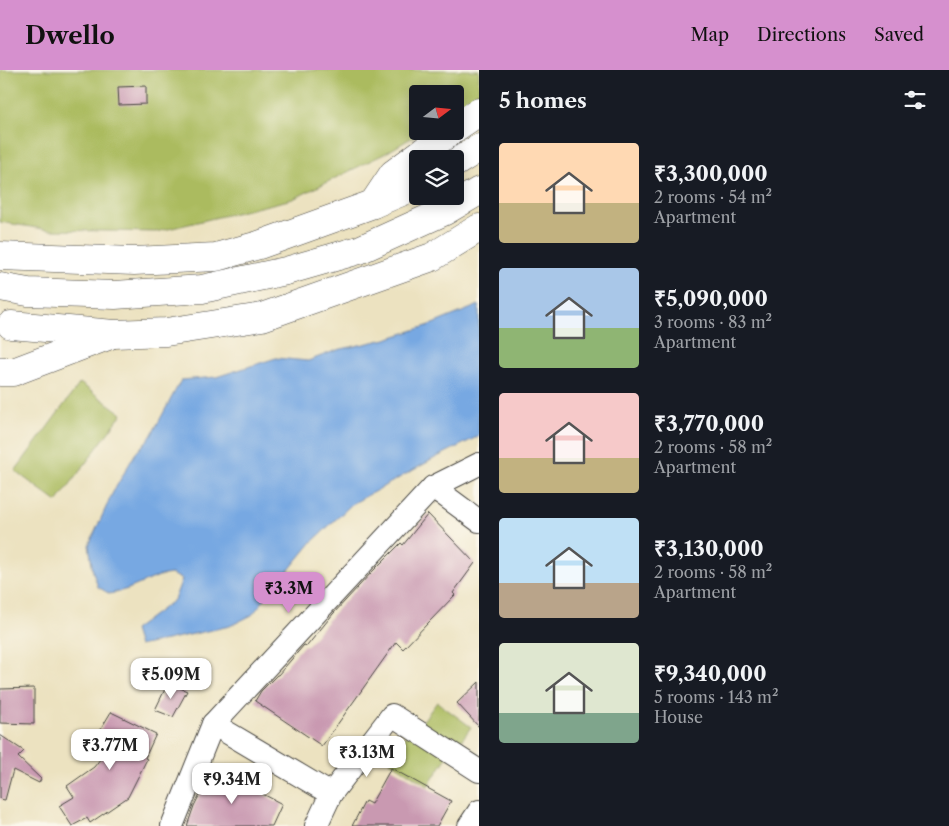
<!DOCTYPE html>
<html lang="en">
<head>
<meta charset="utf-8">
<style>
  body { margin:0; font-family:"Libre Caslon Text",serif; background:#20242c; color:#f1f3f6; height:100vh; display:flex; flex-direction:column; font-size:19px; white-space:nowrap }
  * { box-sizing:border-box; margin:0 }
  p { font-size:16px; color:#9ea1a6 }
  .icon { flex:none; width:28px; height:28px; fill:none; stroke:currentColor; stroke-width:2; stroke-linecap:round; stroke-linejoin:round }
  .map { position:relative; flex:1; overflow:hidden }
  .drawer { display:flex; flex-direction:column; background:#171b24; width:470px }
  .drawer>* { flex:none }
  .needle { width:32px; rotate:74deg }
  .fabs { position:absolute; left:409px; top:15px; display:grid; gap:10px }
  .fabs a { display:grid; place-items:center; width:55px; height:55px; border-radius:5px; background:#171b24; box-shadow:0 2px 12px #0003; font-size:25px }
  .price { position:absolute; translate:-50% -42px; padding:0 11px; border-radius:10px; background:#fff; color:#222; font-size:16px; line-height:32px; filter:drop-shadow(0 1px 2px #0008) }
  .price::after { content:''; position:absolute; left:50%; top:30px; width:15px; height:11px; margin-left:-8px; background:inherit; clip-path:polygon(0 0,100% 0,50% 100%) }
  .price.active { background:#d690ce; color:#111 }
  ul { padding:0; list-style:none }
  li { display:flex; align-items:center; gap:15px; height:125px; padding:0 20px }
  li span { display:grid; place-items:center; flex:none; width:140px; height:100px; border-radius:5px; color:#555 }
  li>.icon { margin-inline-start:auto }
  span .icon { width:60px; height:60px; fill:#fffc; stroke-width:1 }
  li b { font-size:21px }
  h2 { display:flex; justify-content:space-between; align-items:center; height:60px; padding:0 20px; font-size:21px }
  header { display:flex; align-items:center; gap:30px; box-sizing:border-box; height:70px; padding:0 25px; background:#d690ce; color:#111 }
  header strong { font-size:24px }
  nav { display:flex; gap:28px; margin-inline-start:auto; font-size:18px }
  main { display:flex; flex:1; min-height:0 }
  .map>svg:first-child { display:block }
  .green { fill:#abbb5f; stroke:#6b7345 }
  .water { fill:#77a8e2; stroke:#516a86 }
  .building { fill:#c999b1 }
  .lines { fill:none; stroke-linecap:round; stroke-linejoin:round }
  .minor-casing { stroke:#484641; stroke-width:24 }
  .tertiary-casing { stroke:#484641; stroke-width:29 }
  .primary-casing { stroke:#484641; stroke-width:29 }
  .minor { stroke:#fff; stroke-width:22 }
  .tertiary { stroke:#fff; stroke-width:28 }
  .primary { stroke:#fff; stroke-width:28 }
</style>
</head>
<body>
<header>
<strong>Dwello</strong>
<nav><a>Map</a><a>Directions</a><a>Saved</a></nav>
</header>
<main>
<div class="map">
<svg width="479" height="756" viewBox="0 0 479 756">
  <rect width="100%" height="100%" fill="#fbf7ec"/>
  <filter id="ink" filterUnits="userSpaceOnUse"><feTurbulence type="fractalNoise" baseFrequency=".02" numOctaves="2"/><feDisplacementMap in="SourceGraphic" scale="10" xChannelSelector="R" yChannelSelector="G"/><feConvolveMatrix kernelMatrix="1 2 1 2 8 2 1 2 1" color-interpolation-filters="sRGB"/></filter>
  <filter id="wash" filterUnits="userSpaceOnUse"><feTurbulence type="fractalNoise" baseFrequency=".0096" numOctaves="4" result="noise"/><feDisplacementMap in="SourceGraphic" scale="20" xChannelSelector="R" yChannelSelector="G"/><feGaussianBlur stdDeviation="1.12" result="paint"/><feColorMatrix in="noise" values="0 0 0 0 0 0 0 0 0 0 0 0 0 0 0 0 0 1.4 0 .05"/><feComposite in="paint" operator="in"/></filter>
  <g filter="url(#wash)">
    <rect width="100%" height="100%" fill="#ece2c0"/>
    <g class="green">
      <polygon points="0,0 479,0 479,29 455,43 455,24 418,24 418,61 423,61 386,83 293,129 156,162 50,160 0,152"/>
      <polygon points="80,313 122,344 57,432 15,401"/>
      <polygon points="437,632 471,657 454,681 419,656"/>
      <polygon points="410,659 449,684 428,716 390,691"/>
    </g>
    <polygon class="water" points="479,235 479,366 437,387 352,434 311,473 252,545 230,556 139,576 134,560 174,530 182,509 171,504 159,506 128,519 110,524 98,517 93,502 89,475 112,424 135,384 151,366 181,310 216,307 276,288 308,291 337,280 386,269 430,255"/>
    <g id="blocks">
      <g class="building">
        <polygon points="146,16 146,34 119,35 118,17"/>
        <polygon points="428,444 475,493 453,523 455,525 403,579 396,572 322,676 255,631 261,621 277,605 278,605 304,575 307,576 333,544 371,503 401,473 403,475"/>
        <polygon points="479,612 479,657 457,633"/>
        <polygon points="168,613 187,621 173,647 155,640"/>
        <polygon points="34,618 34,654 0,653 0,619"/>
        <polygon points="111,642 156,664 145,688 147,689 128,727 90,753 87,748 72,756 59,736 74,727 67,716 94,697 108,679 93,672"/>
        <polygon points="0,665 24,681 18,687 41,709 39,713 13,700 5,730 0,729"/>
        <polygon points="213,698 282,734 272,756 187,756 194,736"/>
        <polygon points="391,698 451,731 437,756 352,756 365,731 371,734"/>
      </g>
    </g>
  </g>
  <g filter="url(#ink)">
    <use href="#blocks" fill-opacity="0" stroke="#484641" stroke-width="1"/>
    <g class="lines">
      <g class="minor-casing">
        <g id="minor">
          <polyline points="433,417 479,451"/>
          <polyline points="213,654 331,724"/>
          <polyline points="172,756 213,654 433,417 479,394"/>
          <polyline points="316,756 331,724 392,645 479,701"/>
          <polyline points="469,756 479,741"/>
        </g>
      </g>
      <g class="tertiary-casing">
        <g id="tertiary">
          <polyline points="455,58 479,42"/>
          <polyline points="373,134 393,104 451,61"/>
          <polyline points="11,255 114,264 166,262 262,247 432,187 479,158"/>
          <polyline points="0,302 13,302 108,266"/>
        </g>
      </g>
      <g class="primary-casing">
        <g id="primary">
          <polyline points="455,93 479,78"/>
          <polyline points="0,186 134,191 216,187 259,175 373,134 418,115"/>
          <polyline points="0,217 28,222 115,225 202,219 286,201 359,180 445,141 479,121"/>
        </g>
      </g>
      <use href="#minor" class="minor"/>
      <use href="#tertiary" class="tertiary"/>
      <use href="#primary" class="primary"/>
    </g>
  </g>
</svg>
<div class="fabs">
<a><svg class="needle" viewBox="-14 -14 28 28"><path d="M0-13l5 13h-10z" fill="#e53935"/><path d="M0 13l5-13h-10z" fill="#9ea1a6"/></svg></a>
<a><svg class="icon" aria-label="layers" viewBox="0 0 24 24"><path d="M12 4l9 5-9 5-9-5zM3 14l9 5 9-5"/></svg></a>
</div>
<b class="price active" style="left:289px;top:544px">₹3.3M</b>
<b class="price" style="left:171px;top:630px">₹5.09M</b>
<b class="price" style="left:110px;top:701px">₹3.77M</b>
<b class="price" style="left:367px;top:708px">₹3.13M</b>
<b class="price" style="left:232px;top:735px">₹9.34M</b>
</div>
<section class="drawer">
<h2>5 homes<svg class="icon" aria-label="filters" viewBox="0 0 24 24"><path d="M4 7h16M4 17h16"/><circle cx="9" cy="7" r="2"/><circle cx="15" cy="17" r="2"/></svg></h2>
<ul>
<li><span style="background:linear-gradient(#ffd9b3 60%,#c2b280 0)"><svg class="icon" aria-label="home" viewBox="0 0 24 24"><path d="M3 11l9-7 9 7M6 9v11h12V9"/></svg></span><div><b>₹3,300,000</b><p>2 rooms · 54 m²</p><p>Apartment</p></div></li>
<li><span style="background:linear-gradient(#a9c7e8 60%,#8fb573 0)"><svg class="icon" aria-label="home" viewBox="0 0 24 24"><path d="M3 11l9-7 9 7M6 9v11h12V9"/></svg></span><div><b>₹5,090,000</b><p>3 rooms · 83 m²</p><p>Apartment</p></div></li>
<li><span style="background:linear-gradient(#f6c9c9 65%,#c2b280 0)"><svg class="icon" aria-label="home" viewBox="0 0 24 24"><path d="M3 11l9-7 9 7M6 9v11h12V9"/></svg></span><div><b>₹3,770,000</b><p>2 rooms · 58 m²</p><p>Apartment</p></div></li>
<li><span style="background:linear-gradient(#bfe0f5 65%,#b9a48a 0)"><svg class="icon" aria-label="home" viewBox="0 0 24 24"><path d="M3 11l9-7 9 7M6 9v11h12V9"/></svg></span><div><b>₹3,130,000</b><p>2 rooms · 58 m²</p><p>Apartment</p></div></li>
<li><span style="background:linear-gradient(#dfe7d0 70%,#7fa58c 0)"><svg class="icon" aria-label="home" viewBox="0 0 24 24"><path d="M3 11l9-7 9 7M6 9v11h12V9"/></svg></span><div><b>₹9,340,000</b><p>5 rooms · 143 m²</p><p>House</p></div></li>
</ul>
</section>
</main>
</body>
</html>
